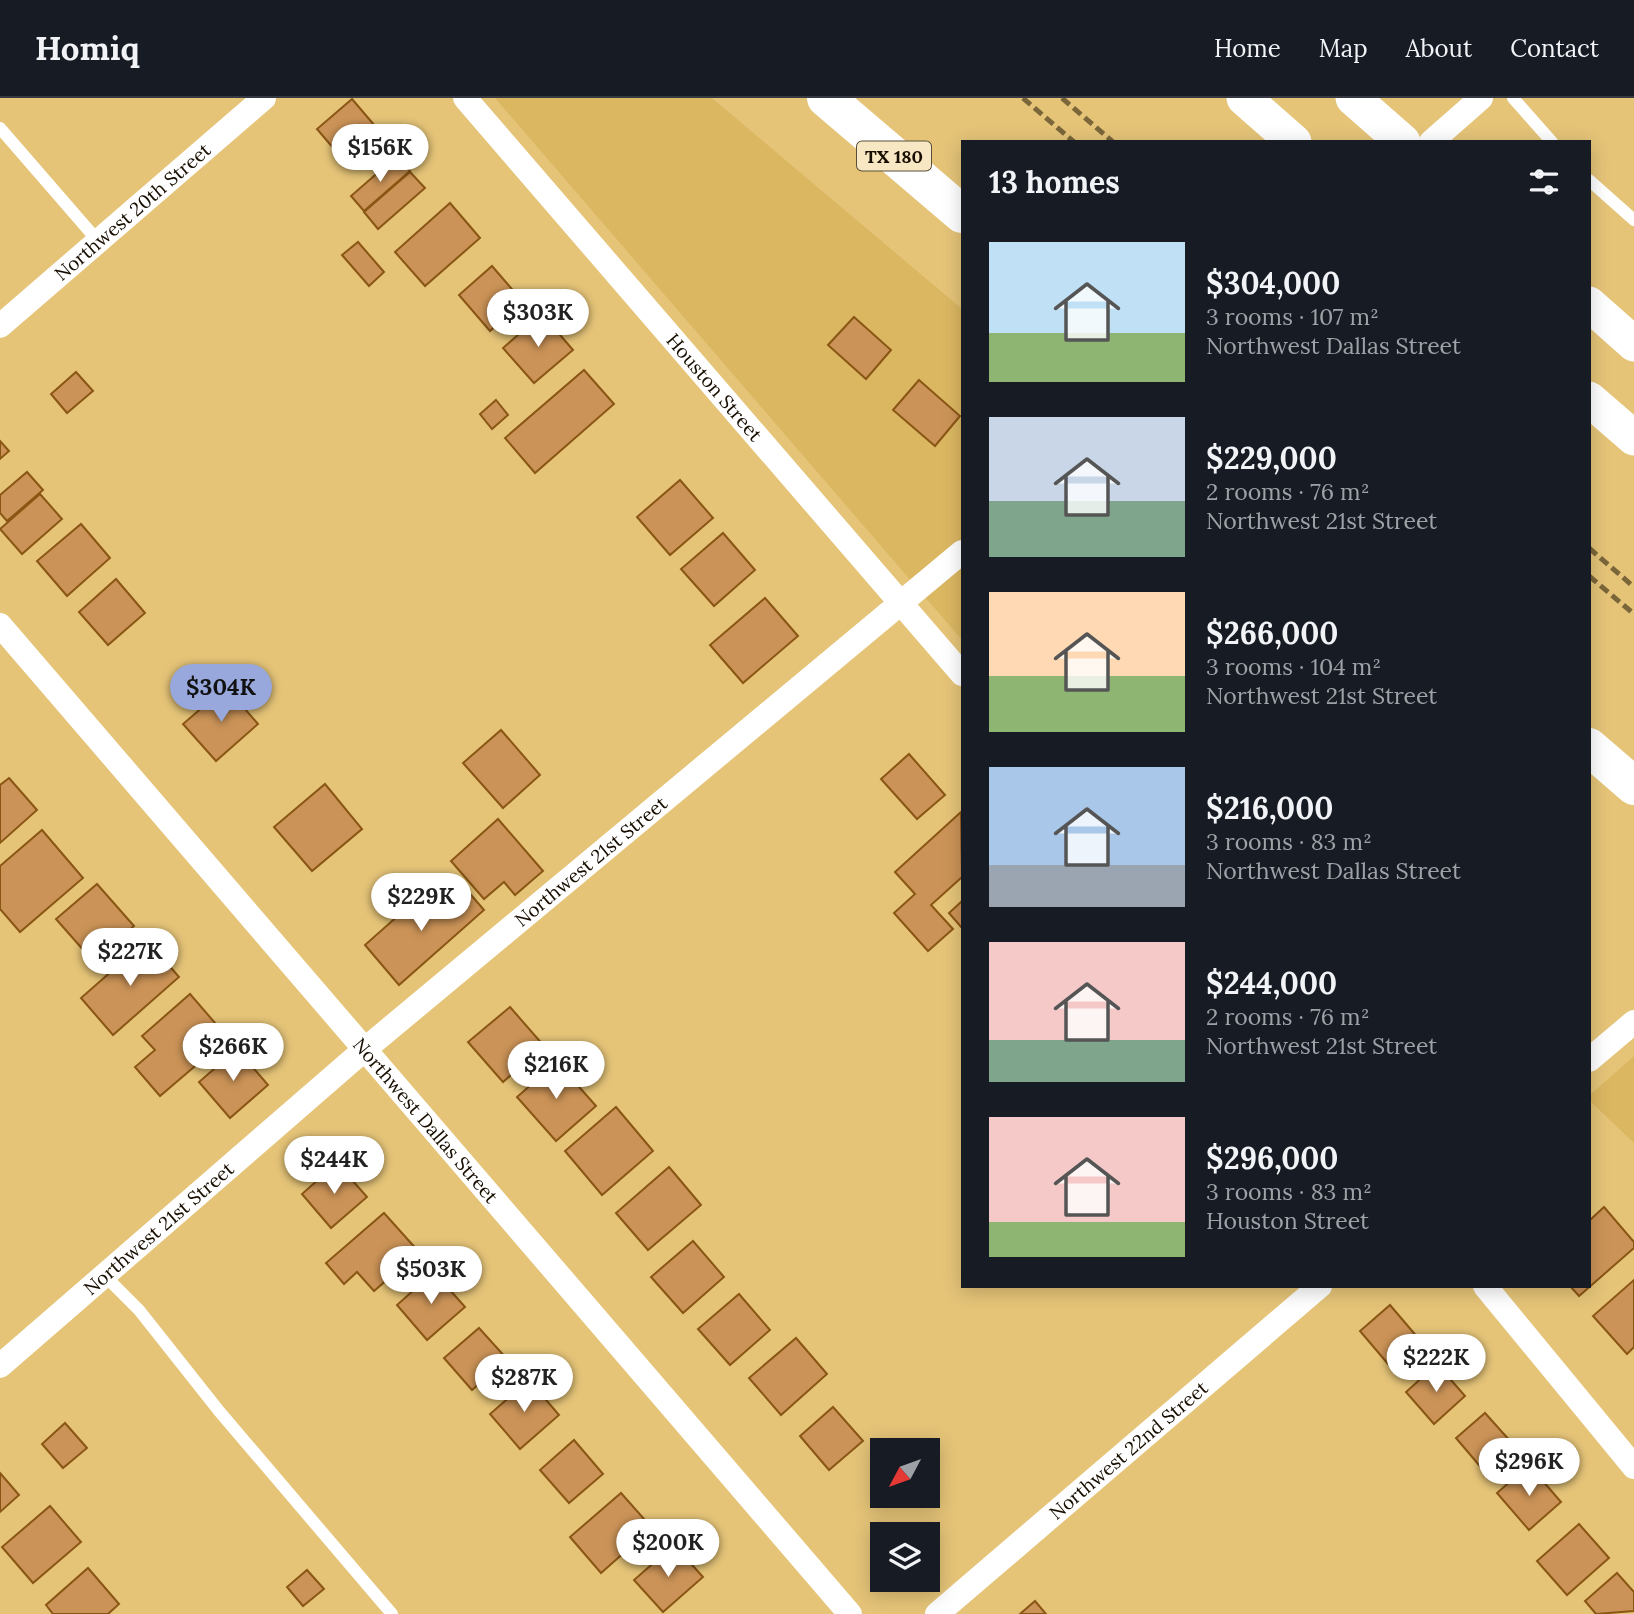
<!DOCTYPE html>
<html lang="en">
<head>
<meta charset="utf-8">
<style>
  body { margin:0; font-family:Lora,serif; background:#20242c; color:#f1f3f6; height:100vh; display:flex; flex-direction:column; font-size:26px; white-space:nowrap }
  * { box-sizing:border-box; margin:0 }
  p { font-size:23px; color:#9ea1a6 }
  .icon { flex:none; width:38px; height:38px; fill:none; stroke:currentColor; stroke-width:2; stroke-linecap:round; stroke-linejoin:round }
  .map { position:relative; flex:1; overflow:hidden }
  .sheet { position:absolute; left:961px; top:42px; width:630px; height:1148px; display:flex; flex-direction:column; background:#171b24; border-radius:0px; box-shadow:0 4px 18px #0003 }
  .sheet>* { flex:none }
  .needle { width:46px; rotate:229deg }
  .controls { position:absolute; left:870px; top:1340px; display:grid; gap:14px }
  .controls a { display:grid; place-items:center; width:70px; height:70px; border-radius:0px; background:#171b24; box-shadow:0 4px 18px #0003; font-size:35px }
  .price { position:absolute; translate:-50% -60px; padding:0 16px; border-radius:24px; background:#fff; color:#222; font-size:23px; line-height:46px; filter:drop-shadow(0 2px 4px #0008) }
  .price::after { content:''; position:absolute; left:50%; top:42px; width:21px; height:16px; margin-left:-10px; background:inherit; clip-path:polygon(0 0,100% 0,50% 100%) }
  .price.on { background:#98a8dc; color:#111 }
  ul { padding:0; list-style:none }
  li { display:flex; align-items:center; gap:21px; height:175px; padding:0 28px }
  li span { display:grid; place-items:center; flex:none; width:196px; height:140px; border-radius:0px; color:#555 }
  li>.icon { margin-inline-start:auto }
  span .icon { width:84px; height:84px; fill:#fffc; stroke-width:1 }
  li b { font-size:30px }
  h2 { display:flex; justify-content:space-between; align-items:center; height:84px; padding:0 28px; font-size:30px }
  header { display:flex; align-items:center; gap:42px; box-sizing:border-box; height:98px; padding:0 35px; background:#171b24; border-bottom:2px solid #363941 }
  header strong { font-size:33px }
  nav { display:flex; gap:38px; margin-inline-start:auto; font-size:24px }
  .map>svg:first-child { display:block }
  .built { fill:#dbb762 }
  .building { fill:#cb9357; stroke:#8a5614; stroke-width:2 }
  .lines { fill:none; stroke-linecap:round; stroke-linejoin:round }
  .service { stroke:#fff; stroke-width:12 }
  .minor { stroke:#fff; stroke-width:24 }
  .secondary { stroke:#fff; stroke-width:35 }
  .primary { stroke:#fff; stroke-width:38 }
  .rail { stroke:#7b663a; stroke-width:5; stroke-dasharray:10 5; stroke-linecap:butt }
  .labels { text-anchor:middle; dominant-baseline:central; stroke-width:6; stroke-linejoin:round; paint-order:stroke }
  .shield { fill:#f8e7c3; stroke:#5a4f3a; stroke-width:2 }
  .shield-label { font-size:18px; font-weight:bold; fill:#170e00 }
  .street-label { font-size:19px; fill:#170e00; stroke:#f8e7c3 }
</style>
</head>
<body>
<header>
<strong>Homiq</strong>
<nav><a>Home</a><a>Map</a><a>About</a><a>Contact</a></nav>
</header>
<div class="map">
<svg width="1634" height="1516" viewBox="0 0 1634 1516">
  <rect width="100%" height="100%" fill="#e5c478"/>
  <g class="built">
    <polygon points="495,0 712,0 962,211 962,542"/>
    <polygon points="1634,958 1634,1045 1589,1002 1589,998"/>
  </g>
  <g class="building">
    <polygon points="352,1 381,35 346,65 317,31"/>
    <polygon points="397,58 410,73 364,113 351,98"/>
    <polygon points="410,74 425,90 378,131 364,114"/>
    <polygon points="450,105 480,140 425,188 395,154"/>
    <polygon points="358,144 384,174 369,188 342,157"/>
    <polygon points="492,168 523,204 490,233 459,197"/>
    <polygon points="542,216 573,252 534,285 503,250"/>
    <polygon points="854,219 891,252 866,281 828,247"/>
    <polygon points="584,272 614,306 535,375 505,340"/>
    <polygon points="76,274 93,293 67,315 51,296"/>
    <polygon points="919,282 960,318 935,348 893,312"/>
    <polygon points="496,302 508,317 492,331 480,316"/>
    <polygon points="0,343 9,353 0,361"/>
    <polygon points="27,374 43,392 7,423 0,415 0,397"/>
    <polygon points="680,382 713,420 670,457 637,419"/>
    <polygon points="40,396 62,421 22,456 0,431"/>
    <polygon points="81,426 110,460 67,498 37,463"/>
    <polygon points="723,435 755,472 714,508 681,471"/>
    <polygon points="116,481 145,515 108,547 79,514"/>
    <polygon points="765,500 798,538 743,585 710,547"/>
    <polygon points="226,589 258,626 216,663 183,626"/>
    <polygon points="501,632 540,677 503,710 463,665"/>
    <polygon points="909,656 945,697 917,721 881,681"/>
    <polygon points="9,680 37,712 0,745 0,687"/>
    <polygon points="325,686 362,731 312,773 274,729"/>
    <polygon points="961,714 962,779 931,807 953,831 928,853 894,815 915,796 895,774"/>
    <polygon points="498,721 543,773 515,797 504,784 484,801 451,763"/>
    <polygon points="42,732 83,780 20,834 0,811 0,768"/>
    <polygon points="97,786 134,828 93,863 56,821"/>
    <polygon points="465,790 484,812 399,887 365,847 427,792 442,810"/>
    <polygon points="962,803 962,830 949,815"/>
    <polygon points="147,842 179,879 113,937 81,900"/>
    <polygon points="190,896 228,940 160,998 135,969 155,952 142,938"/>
    <polygon points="510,909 544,948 503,984 468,944"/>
    <polygon points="237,951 268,987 230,1020 199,984"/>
    <polygon points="557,964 596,1008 556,1043 517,999"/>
    <polygon points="616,1009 653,1053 602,1097 565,1053"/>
    <polygon points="337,1065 367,1099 331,1130 302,1096"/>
    <polygon points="669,1069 701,1107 648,1152 616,1115"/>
    <polygon points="1604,1109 1634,1144 1634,1150 1579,1198 1570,1188 1589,1188 1589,1123"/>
    <polygon points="384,1115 419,1154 374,1193 357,1174 344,1186 326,1165"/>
    <polygon points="693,1143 724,1179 683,1215 651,1179"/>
    <polygon points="434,1174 465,1209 427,1242 397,1207"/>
    <polygon points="1634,1182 1634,1249 1627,1256 1593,1218"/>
    <polygon points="739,1196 770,1232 730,1267 698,1231"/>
    <polygon points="1390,1207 1424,1247 1394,1273 1360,1233"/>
    <polygon points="479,1230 507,1261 472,1292 444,1260"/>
    <polygon points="796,1240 827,1276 781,1317 749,1280"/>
    <polygon points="1437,1266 1465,1298 1434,1326 1406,1294"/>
    <polygon points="529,1282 559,1317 520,1351 490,1316"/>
    <polygon points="833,1309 863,1343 829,1372 800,1338"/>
    <polygon points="1485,1315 1520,1354 1490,1380 1456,1340"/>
    <polygon points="65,1325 87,1350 63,1370 42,1346"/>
    <polygon points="574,1342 603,1376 569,1405 540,1372"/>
    <polygon points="1529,1367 1561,1404 1529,1432 1497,1395"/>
    <polygon points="0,1375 19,1397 0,1414"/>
    <polygon points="621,1395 652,1430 601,1475 570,1439"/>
    <polygon points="50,1408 81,1444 33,1485 2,1449"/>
    <polygon points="1579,1426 1609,1460 1567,1497 1537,1463"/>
    <polygon points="674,1447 703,1479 663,1514 634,1482"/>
    <polygon points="88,1470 119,1506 108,1516 53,1516 46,1507"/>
    <polygon points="307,1472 324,1491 303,1508 287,1489"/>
    <polygon points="1617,1475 1634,1494 1634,1513 1596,1516 1585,1503"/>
    <polygon points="1035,1503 1046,1516 1020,1516"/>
  </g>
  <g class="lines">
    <g class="service">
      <polyline points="1513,0 1552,44"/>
      <polyline points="0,30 98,143"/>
      <polyline points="1589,82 1634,122"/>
      <polyline points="104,1177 139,1212 219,1313 392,1516"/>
    </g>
    <g class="minor">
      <path id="s1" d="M465 0 962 576"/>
      <polyline points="1431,44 1481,0"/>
      <path id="s2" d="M0 228 264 0"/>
      <path id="s3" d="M0 527 850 1516"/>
      <polyline points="1589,962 1634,924"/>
      <polyline points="1485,1188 1634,1369"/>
      <path id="s4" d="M0 1268 364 952 962 454"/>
      <path id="s5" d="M937 1516 1320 1188"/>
    </g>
    <g class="secondary">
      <polyline points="1244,0 1294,44"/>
      <polyline points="1353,0 1403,44"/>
      <polyline points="1589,206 1634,246"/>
      <polyline points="1589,301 1634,340"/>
    </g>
    <g class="primary">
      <polyline points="826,0 962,116"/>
      <polyline points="1589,649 1634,688"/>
    </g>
    <g class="rail">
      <polyline points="1023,0 1074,44"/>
      <polyline points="1062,0 1113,44"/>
      <polyline points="1589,450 1634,489"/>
      <polyline points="1589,478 1634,516"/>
    </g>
  </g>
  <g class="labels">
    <rect class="shield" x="857" y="43.5" width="74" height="29" rx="5"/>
    <g class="shield-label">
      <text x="894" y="58">TX 180</text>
    </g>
    <g class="street-label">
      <text stroke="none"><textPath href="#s2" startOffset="175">Northwest 20th Street</textPath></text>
      <text stroke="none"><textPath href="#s1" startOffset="382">Houston Street</textPath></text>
      <text stroke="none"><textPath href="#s4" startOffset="777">Northwest 21st Street</textPath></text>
      <text stroke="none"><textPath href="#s3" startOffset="653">Northwest Dallas Street</textPath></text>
      <text stroke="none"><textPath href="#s4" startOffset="210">Northwest 21st Street</textPath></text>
      <text stroke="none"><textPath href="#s5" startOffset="252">Northwest 22nd Street</textPath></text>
    </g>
  </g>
</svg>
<div class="controls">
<a><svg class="needle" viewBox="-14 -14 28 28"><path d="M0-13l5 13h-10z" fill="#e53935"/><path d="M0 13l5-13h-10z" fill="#9ea1a6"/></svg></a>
<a><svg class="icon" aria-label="layers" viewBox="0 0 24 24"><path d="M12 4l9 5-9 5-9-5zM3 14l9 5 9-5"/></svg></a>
</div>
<b class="price" style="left:380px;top:86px">$156K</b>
<b class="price" style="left:538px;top:251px">$303K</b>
<b class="price on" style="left:221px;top:626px">$304K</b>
<b class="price" style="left:421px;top:835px">$229K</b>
<b class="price" style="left:130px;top:890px">$227K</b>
<b class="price" style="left:233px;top:985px">$266K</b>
<b class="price" style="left:556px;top:1003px">$216K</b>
<b class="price" style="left:334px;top:1098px">$244K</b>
<b class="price" style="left:431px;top:1208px">$503K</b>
<b class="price" style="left:1436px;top:1296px">$222K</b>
<b class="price" style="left:524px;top:1316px">$287K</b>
<b class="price" style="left:1529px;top:1400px">$296K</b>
<b class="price" style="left:668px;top:1481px">$200K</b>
<section class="sheet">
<h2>13 homes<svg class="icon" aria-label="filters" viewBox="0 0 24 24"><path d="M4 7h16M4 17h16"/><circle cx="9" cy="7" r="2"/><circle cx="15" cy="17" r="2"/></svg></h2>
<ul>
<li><span style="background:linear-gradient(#bfe0f5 65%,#8fb573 0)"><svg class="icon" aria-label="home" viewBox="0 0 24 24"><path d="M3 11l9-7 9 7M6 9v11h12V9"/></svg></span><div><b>$304,000</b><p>3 rooms · 107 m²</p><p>Northwest Dallas Street</p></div></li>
<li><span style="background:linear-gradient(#c9d6e8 60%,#7fa58c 0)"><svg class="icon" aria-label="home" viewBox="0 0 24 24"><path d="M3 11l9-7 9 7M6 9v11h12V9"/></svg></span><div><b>$229,000</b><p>2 rooms · 76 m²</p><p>Northwest 21st Street</p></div></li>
<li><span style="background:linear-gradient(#ffd9b3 60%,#8fb573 0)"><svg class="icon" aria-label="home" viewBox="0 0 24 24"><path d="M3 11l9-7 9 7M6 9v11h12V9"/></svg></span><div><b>$266,000</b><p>3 rooms · 104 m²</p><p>Northwest 21st Street</p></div></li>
<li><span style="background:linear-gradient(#a9c7e8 70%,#9aa5b1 0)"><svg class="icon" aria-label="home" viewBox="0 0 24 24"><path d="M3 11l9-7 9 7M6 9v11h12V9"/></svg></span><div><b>$216,000</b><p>3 rooms · 83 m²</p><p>Northwest Dallas Street</p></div></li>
<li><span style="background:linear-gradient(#f6c9c9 70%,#7fa58c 0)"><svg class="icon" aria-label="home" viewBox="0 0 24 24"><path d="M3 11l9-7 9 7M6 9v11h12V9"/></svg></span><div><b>$244,000</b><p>2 rooms · 76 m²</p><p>Northwest 21st Street</p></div></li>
<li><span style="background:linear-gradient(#f6c9c9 75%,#8fb573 0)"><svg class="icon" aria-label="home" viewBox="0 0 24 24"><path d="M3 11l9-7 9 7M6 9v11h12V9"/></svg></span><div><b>$296,000</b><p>3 rooms · 83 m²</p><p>Houston Street</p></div></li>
</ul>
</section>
</div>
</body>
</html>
